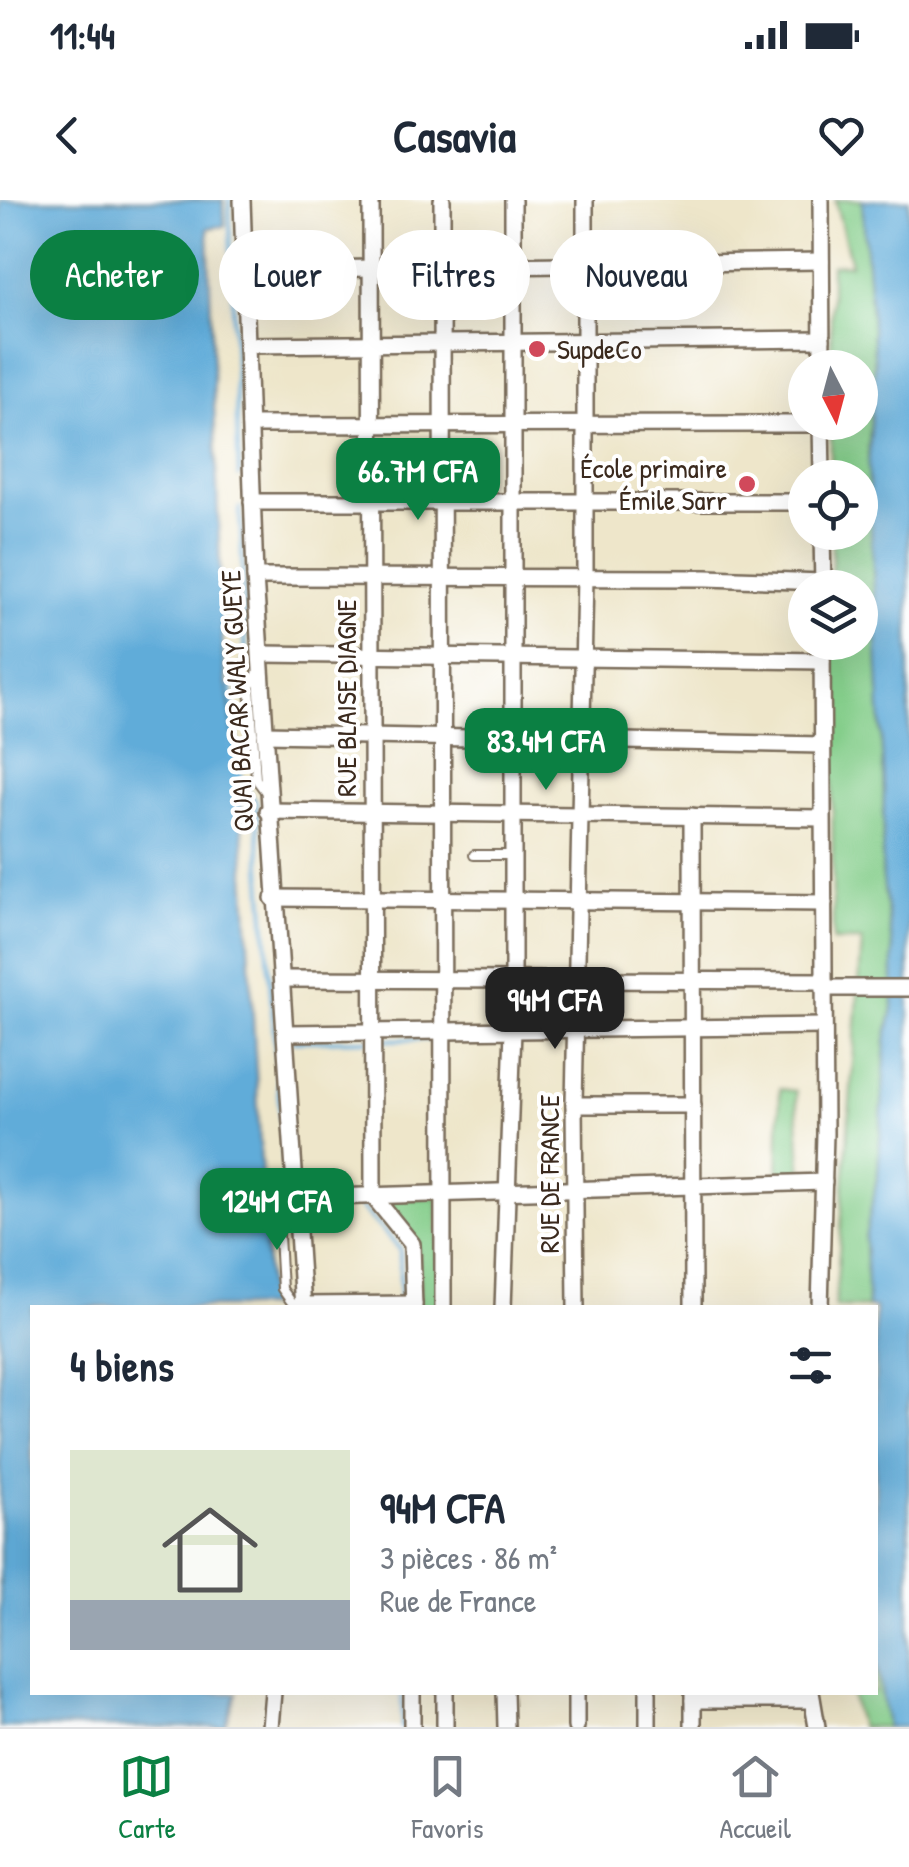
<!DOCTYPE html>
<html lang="fr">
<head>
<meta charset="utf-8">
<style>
  body { margin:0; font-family:"Patrick Hand",sans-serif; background:#f6f6f7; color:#1f2937; height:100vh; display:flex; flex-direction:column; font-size:38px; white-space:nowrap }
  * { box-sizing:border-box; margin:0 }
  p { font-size:32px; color:#747a83 }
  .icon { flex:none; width:55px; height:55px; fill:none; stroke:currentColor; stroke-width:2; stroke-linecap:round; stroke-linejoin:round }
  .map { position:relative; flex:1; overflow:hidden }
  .panel { position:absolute; left:30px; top:1105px; width:848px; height:390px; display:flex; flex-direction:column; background:#fff; border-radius:0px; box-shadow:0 10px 40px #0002 }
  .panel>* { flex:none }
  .hud { position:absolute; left:30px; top:30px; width:850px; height:90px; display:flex; gap:20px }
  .needle { width:65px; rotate:174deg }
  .buttons { position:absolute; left:788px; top:150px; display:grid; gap:20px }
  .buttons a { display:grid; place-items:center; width:90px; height:90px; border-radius:50%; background:#fff; box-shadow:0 10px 40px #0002; font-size:50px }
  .price { position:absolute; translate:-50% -85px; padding:0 22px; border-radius:20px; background:#0b8043; color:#fff; font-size:32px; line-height:65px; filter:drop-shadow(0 2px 5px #0008) }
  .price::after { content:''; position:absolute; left:50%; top:60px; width:30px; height:22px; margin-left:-15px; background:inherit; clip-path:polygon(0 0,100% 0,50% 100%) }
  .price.selected { background:#222; color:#fff }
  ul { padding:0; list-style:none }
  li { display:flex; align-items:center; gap:30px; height:250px; padding:0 40px }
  li span { display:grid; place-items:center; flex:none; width:280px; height:200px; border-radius:0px; color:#555 }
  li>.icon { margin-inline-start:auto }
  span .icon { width:120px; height:120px; fill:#fffc; stroke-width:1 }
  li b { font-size:42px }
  h2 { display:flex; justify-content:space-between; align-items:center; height:120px; padding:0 40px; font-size:42px }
  .tag { padding:0 35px; border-radius:45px; background:#fff; box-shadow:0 10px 40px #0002; font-size:35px; line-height:90px }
  .tag.selected { background:#0b8043; color:#fff }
  .status { display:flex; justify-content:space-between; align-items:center; height:70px; padding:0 50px; background:#fff; direction:ltr }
  .status svg { height:28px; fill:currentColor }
  header { display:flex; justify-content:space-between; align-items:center; height:130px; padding:0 40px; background:#fff; font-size:45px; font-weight:800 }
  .tabs { display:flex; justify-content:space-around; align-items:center; height:140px; border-top:2px solid #e0e1e3; background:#fff; font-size:28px; color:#747a83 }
  .tabs a { display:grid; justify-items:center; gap:5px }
  .tabs .selected { color:#0b8043 }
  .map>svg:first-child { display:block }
  .green { fill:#85ce8b; stroke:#607c54; stroke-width:2.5 }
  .water { fill:#60acd9; stroke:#4e6b7c; stroke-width:2.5 }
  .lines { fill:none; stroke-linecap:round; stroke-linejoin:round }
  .stream { stroke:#60acd9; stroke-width:4 }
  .lane-casing { stroke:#7a6c5a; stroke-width:12 }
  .street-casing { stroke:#7a6c5a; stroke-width:20 }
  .lane { stroke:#fff; stroke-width:8 }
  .street { stroke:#fff; stroke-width:15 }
  .poi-dot { fill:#d1495b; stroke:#fff; stroke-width:4 }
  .labels { text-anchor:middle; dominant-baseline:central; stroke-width:8; stroke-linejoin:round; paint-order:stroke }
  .poi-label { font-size:28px; fill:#3b2a1e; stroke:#fff; text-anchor:start }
  .street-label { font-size:28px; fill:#3b2a1e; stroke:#fff }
</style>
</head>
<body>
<div class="status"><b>11:44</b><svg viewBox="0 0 49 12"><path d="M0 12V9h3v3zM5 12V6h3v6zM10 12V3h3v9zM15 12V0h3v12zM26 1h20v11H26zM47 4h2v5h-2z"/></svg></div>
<header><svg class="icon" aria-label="back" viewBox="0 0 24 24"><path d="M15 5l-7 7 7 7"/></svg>Casavia<svg class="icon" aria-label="heart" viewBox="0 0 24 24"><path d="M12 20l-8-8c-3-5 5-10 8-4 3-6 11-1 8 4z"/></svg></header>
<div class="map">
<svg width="909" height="1527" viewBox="0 0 909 1527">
  <rect width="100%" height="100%" fill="#fff"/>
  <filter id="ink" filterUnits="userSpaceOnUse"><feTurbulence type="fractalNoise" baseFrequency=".01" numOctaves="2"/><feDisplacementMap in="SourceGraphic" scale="20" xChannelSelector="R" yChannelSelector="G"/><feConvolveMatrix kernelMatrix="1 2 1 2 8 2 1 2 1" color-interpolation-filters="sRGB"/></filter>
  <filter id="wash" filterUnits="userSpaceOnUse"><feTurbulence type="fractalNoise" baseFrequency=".0048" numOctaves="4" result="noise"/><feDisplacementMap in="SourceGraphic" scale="40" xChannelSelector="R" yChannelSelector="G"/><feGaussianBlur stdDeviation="2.25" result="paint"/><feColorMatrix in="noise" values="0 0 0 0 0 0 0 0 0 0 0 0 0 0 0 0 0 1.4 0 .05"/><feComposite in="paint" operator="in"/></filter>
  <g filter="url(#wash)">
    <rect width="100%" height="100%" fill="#eee6ca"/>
    <g class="green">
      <polygon points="835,0 862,0 875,165 868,255 884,592 882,673 893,752 893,808 886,840 878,973 865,1038 868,1108 835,1107 862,741 833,741 832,443 860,442 860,388 832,387 832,333 860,332 860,278 831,277 831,223 860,222 860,168 831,167 831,65 851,64"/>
      <polygon points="780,889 796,891 802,978 778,978"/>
      <path d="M438 997 439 1107H419C418 1040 427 1045 376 999Z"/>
      <polygon points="875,1451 887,1527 860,1527 851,1493 875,1492"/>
    </g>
    <g class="water">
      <polygon points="0,0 223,0 225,26 208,28 223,457 240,579 269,1107 32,1108 32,1492 237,1493 225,1527 0,1527"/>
      <polygon points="862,0 909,0 909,1527 887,1527 875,1451 875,1108 868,1107 865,1038 878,973 886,840 893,808 893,752 882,673 884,592 868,267 875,165"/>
    </g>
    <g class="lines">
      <g class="stream">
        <polyline points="229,0 239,276"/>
        <polyline points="240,308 246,459 231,488 241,582 256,602 284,963 284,989 261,1008"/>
        <polyline points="448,839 498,838"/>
        <polyline points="378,840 438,839"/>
        <polyline points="293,841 368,840"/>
        <polyline points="355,1001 400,1049 400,1099"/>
        <polyline points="267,1097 278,1108"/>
        <polyline points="402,1492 402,1527"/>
      </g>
    </g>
  </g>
  <g filter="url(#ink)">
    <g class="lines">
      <g class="lane-casing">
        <g id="lane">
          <polyline points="259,471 250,486 256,579 265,591"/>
          <polyline points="474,655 513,655"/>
          <polyline points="297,998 280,1008 278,1018 282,1089 292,1103 303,1105"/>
        </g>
      </g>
      <g class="street-casing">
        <g id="street">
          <polyline points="242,0 255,377 303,1108"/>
          <polyline points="371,0 373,996 412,1044 414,1108"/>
          <polyline points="442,0 443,1108"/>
          <polyline points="821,0 822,168"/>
          <polyline points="243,70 821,61"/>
          <polyline points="247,145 822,139"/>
          <polyline points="821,222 822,278"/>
          <polyline points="250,225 821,224"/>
          <polyline points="252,302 805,302"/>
          <polyline points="822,332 823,388"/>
          <polyline points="255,377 706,378 823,382"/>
          <polyline points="261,454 822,461"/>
          <polyline points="265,534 821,545"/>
          <polyline points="268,611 822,618"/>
          <polyline points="692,616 693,1108"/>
          <polyline points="273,698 824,703"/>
          <polyline points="282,779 824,781"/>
          <polyline points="824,788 909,788"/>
          <polyline points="287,833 823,826"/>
          <polyline points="574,905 693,905"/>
          <polyline points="297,998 824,982"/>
          <polyline points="303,1105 414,1104"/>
          <polyline points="503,1108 513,830 513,0"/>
          <polyline points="576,1108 574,904 585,377 585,0"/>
          <polyline points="820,1108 825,934 822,442"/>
          <polyline points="412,1492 412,1527"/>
          <polyline points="445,1492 445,1527"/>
          <polyline points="505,1492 506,1527"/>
          <polyline points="576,1492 576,1527"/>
          <polyline points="648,1492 648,1527"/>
          <polyline points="811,1492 817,1527"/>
          <polyline points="693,1500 812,1500"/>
          <polyline points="270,1527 273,1492"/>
          <polyline points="693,1527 693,1492"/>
        </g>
      </g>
      <use href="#lane" class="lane"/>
      <use href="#street" class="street"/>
    </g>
  </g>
  <g class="poi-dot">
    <circle cx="537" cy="149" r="10"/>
    <circle cx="747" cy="284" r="10"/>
  </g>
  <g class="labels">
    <g class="poi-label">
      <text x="557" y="149">SupdeCo</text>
      <text x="727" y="268" text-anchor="end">École primaire<tspan x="727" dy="32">Émile Sarr</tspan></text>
    </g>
    <g class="street-label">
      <text transform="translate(346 498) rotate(-90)">RUE BLAISE DIAGNE</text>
      <text transform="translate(237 501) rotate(-93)">QUAI BACAR WALY GUEYE</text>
      <text transform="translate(549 974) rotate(-90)">RUE DE FRANCE</text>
    </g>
  </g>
</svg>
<div class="buttons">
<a><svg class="needle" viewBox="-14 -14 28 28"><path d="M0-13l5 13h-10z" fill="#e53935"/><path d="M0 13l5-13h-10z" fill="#747a83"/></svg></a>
<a><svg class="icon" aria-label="locate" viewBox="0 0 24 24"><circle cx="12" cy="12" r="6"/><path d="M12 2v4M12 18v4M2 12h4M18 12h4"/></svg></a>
<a><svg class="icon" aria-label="layers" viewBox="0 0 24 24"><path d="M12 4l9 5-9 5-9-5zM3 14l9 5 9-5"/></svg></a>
</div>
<b class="price" style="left:418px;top:323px">66.7M CFA</b>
<b class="price" style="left:546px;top:593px">83.4M CFA</b>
<b class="price selected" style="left:555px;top:852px">94M CFA</b>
<b class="price" style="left:277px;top:1053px">124M CFA</b>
<div class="hud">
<a class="tag selected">Acheter</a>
<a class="tag">Louer</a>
<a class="tag">Filtres</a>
<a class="tag">Nouveau</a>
</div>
<section class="panel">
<h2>4 biens<svg class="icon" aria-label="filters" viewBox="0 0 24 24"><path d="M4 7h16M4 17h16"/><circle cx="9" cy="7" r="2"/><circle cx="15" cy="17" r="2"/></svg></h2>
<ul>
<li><span style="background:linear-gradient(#dfe7d0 75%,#9aa5b1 0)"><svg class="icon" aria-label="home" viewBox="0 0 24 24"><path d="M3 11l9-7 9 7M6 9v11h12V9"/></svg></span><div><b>94M CFA</b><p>3 pièces · 86 m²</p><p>Rue de France</p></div></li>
</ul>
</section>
</div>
<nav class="tabs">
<a class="selected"><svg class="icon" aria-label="map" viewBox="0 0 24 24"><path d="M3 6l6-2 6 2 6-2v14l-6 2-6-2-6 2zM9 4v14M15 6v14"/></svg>Carte</a>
<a><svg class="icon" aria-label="saved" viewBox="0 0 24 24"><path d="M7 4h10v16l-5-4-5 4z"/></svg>Favoris</a>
<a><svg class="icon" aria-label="home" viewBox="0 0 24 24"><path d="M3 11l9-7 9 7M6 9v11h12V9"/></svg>Accueil</a>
</nav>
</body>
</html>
